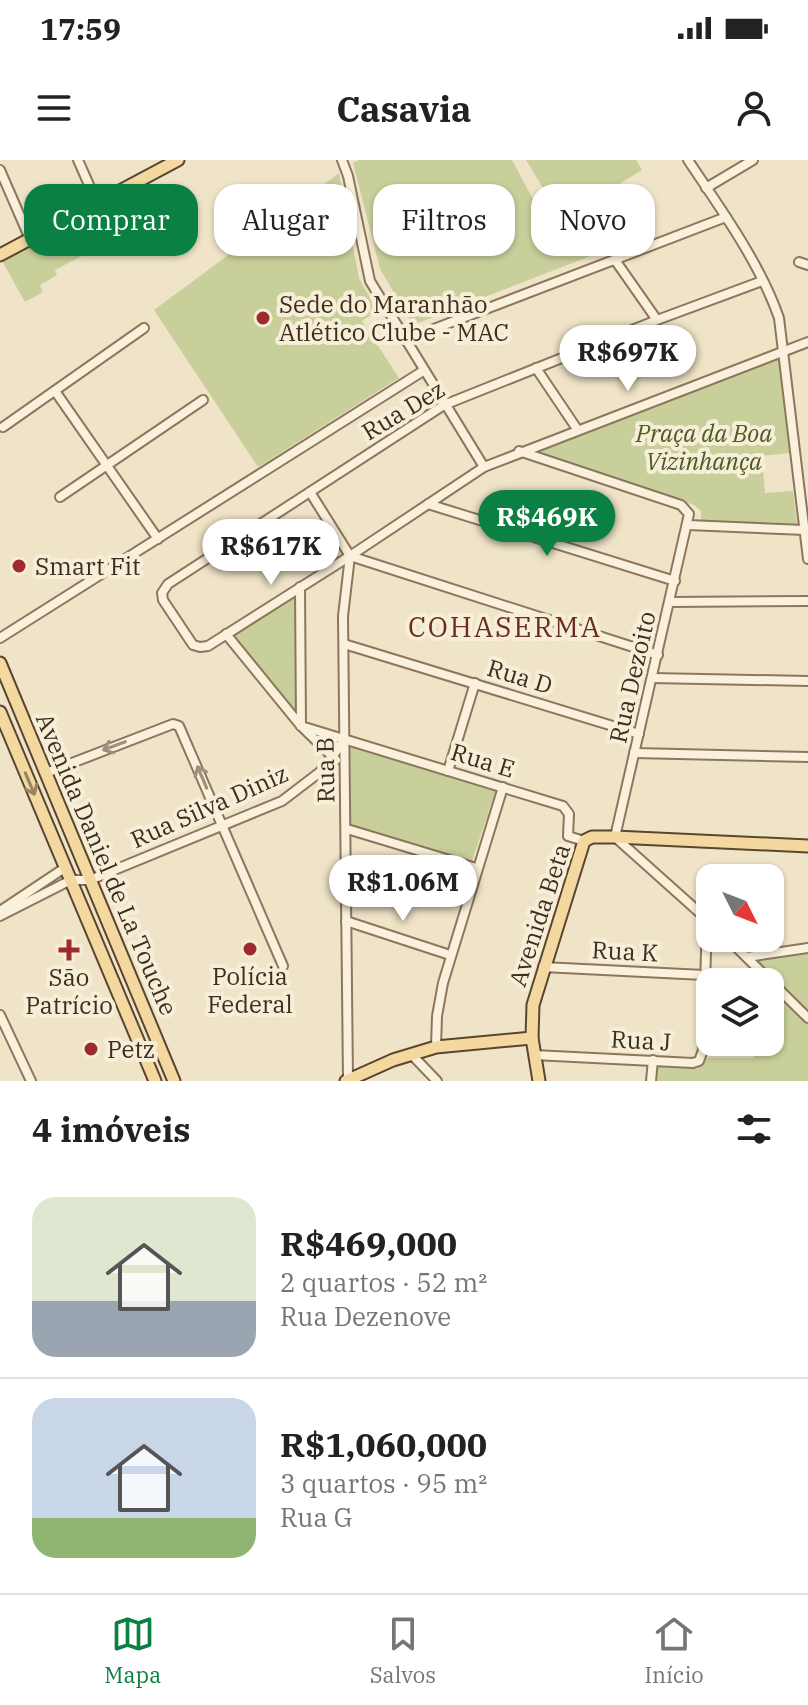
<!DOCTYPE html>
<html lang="pt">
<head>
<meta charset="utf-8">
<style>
  body { margin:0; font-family:"IBM Plex Serif",serif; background:#f6f6f6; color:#222; height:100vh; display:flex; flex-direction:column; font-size:30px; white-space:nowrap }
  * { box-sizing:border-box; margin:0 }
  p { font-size:26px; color:#767676 }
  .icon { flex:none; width:44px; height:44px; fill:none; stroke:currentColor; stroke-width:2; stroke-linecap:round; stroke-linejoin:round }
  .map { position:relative; height:921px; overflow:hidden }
  .details { display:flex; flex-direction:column; background:#fff; flex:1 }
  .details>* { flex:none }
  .hud { position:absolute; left:24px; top:24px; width:760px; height:72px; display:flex; gap:16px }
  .needle { width:52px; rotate:132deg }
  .fabs { position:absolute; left:696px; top:704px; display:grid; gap:16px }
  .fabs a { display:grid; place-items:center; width:88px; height:88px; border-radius:16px; background:#fff; box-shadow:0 2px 6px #0004; font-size:40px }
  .price { position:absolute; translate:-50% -68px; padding:0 18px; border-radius:28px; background:#fff; color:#222; font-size:26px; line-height:52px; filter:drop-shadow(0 2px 4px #0008) }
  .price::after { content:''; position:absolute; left:50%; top:48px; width:24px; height:18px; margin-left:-12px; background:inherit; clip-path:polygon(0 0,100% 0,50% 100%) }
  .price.on { background:#0b8043; color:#fff }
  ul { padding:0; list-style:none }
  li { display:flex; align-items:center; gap:24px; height:200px; padding:0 32px }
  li+li { border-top:2px solid #e0e0e0 }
  li span { display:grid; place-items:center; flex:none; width:224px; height:160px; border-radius:24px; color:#555 }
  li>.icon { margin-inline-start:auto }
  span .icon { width:96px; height:96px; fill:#fffc; stroke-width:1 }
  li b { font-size:34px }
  h2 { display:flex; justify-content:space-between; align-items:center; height:96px; padding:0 32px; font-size:34px }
  .chip { padding:0 28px; border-radius:24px; background:#fff; box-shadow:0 2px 6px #0004; font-size:28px; line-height:72px }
  .chip.on { background:#0b8043; color:#fff }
  .status { display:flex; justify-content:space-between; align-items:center; height:56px; padding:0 40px; background:#fff; direction:ltr }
  .status svg { height:22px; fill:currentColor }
  header { display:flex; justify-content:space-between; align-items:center; height:104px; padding:0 32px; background:#fff; font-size:36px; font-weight:800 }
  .menu { display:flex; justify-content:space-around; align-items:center; height:112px; border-top:2px solid #e0e0e0; background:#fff; font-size:22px; color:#767676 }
  .menu a { display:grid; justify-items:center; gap:4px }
  .menu .on { color:#0b8043 }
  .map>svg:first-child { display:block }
  .green { fill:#c9cf9b }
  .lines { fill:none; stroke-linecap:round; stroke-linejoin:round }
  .minor-casing { stroke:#8d765c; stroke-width:12 }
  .major-casing { stroke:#5b4430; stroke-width:15 }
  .minor { stroke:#faf1dc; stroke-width:8 }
  .major { stroke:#f3d9a0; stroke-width:11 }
  .oneway { stroke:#9c907e }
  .oneway2 { stroke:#988460 }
  .poi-dot { fill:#9e2a2b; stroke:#f7eed8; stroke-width:3 }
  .labels { text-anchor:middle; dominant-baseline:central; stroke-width:8; stroke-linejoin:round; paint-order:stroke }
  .poi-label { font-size:24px; fill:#3d2e20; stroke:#f7eed8; text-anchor:start }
  .street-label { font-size:24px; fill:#3d2e20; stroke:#f7eed8 }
  .park-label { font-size:24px; font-style:italic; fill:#4d5a26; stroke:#f7eed8 }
  .quarter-label { font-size:28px; letter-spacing:2px; fill:#6b2e1e; stroke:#f7eed8 }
</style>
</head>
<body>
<div class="status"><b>17:59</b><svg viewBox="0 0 49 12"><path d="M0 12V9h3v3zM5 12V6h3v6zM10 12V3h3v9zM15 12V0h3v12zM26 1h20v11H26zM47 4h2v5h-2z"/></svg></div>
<header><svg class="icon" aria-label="menu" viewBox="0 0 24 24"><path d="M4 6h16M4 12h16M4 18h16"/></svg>Casavia<svg class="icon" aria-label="person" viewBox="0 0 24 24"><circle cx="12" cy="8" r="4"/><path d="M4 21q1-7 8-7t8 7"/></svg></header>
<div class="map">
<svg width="808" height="921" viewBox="0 0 808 921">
  <rect width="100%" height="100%" fill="#f0e4c8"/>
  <g class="green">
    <polygon points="359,0 512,0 550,71 607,44 629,81 413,165 380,109 353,3"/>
    <polygon points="526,0 636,0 642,10 562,59"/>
    <polygon points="339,13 359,118 377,151 362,161 399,218 258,307 154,150"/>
    <polygon points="69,65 89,92 55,110 57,115 40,125 43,132 25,142 2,101"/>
    <polygon points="781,196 790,293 762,296 765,333 793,331 797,364 701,361 701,351 694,345 535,293"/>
    <polygon points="295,434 296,552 233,475"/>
    <polygon points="350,587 496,630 472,701 350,665"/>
    <polygon points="808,793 808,850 758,801"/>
    <polygon points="770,824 808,862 808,921 656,921 657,905 697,909 708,898 754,898 755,882 770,882"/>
  </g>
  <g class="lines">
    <g class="minor-casing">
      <g id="minor">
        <polyline points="78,0 97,43"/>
        <polyline points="342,0 348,16 370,121 484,307"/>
        <path d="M688 0C720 48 760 103 779 158L808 399"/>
        <polyline points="0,10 30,79"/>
        <polyline points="706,28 753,0"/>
        <polyline points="615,100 657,160"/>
        <polyline points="799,102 808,105"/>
        <polyline points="762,121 657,160 444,245 168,424 162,433 163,440 193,485 200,487 208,486 350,396 484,307 808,182"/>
        <polyline points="405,180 726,57"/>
        <polyline points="536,208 577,269"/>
        <polyline points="55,231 158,379"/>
        <polyline points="3,267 144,168"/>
        <polyline points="519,291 681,345 689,354 615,677 710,762"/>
        <polyline points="310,332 350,396 658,495"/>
        <polyline points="60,337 203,240"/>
        <polyline points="428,344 675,421"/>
        <polyline points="688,365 805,370"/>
        <polyline points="300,427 301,566"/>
        <polyline points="670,442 808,441"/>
        <polyline points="226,474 301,566 336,600"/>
        <polyline points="0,478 423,211"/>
        <polyline points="344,484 639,574"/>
        <polyline points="652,518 808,521"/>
        <polyline points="301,566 563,646 569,654 568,676 584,681"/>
        <polyline points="634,593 808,597"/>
        <polyline points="448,611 475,523"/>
        <polyline points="46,613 173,564 179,566 283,806"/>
        <polyline points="347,669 476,708"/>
        <polyline points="3,749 66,707"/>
        <polyline points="0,756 71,720 90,720 282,641 320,612 344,581"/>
        <polyline points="346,761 450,795"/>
        <polyline points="727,778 808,858"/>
        <polyline points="747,797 808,788"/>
        <polyline points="543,807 704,815"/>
        <polyline points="0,855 31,921"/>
        <polyline points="436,887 437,856 443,823 503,627"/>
        <polyline points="411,894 437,921"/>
        <polyline points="534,895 693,903 699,901 703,890 707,759"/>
        <polyline points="348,920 343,456 350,396"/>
        <polyline points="651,921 653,900"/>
      </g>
    </g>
    <g class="major-casing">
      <g id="major">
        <polyline points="0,95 178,0"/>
        <polyline points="0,503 174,921"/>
        <polyline points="0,552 155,921"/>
        <polyline points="346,921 393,900 436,887 532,878"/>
        <polyline points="539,921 532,878 533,845 584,681 592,677 615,677 808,686"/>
      </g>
    </g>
    <use href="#minor" class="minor"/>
    <use href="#major" class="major"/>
  </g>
  <defs><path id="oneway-shaft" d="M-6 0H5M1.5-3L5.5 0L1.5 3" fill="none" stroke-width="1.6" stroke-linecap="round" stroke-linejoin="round" transform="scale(2)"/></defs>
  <g class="oneway">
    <use href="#oneway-shaft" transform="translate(114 586) rotate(159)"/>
    <use href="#oneway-shaft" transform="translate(202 617) rotate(-113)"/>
  </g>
  <use class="oneway2" href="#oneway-shaft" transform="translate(30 624) rotate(67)"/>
  <g class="poi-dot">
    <circle cx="263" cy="158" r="8"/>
    <circle cx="19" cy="406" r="8"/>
    <circle cx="250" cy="789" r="8"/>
    <path d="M65 778h8v8h8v8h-8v8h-8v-8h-8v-8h8z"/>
    <circle cx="91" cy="889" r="8"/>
  </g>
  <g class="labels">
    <g class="poi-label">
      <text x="279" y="144">Sede do Maranhão<tspan x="279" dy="28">Atlético Clube - MAC</tspan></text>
      <text x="35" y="406">Smart Fit</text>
      <text x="250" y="816" text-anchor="middle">Polícia<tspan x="250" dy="28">Federal</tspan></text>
      <text x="69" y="817" text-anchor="middle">São<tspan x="69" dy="28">Patrício</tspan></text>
      <text x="107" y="889">Petz</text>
    </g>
    <g class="street-label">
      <text transform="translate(403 250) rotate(-31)">Rua Dez</text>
      <text transform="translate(520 516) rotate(17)">Rua D</text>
      <text transform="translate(632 517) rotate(-77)">Rua Dezoito</text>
      <text transform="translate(483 600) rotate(17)">Rua E</text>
      <text transform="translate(325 610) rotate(-91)">Rua B</text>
      <text transform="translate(209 646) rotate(-24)">Rua Silva Diniz</text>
      <text transform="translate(107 704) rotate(67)">Avenida Daniel de La Touche</text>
      <text transform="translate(539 755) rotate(-72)">Avenida Beta</text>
      <text transform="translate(625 791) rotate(3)">Rua K</text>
      <text transform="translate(641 880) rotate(3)">Rua J</text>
    </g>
    <g class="park-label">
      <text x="704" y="273">Praça da Boa<tspan x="704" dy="28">Vizinhança</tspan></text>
    </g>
    <g class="quarter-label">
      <text x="505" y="466">COHASERMA</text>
    </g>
  </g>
</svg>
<div class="fabs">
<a><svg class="needle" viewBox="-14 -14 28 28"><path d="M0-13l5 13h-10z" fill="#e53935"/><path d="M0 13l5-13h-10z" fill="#767676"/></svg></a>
<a><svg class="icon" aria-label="layers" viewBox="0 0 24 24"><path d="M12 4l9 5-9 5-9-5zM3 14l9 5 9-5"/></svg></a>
</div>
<b class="price" style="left:628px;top:233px">R$697K</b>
<b class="price on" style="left:547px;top:398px">R$469K</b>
<b class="price" style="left:271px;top:427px">R$617K</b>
<b class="price" style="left:403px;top:763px">R$1.06M</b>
<div class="hud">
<a class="chip on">Comprar</a>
<a class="chip">Alugar</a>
<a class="chip">Filtros</a>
<a class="chip">Novo</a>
</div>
</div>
<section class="details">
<h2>4 imóveis<svg class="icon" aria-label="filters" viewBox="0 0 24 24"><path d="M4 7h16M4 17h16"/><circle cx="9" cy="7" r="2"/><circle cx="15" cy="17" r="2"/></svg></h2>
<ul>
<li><span style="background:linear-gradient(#dfe7d0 65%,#9aa5b1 0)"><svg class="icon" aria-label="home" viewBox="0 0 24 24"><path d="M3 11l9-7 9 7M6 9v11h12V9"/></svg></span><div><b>R$469,000</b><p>2 quartos · 52 m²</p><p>Rua Dezenove</p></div></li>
<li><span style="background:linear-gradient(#c9d6e8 75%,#8fb573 0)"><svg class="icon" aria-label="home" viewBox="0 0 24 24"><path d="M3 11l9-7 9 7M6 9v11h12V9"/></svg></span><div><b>R$1,060,000</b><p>3 quartos · 95 m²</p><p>Rua G</p></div></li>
</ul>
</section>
<nav class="menu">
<a class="on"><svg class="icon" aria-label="map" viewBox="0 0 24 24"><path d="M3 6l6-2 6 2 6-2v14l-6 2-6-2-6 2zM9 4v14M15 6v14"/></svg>Mapa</a>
<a><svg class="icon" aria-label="saved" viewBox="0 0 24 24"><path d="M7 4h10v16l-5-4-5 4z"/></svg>Salvos</a>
<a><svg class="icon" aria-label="home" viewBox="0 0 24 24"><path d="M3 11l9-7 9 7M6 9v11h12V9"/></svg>Início</a>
</nav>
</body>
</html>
